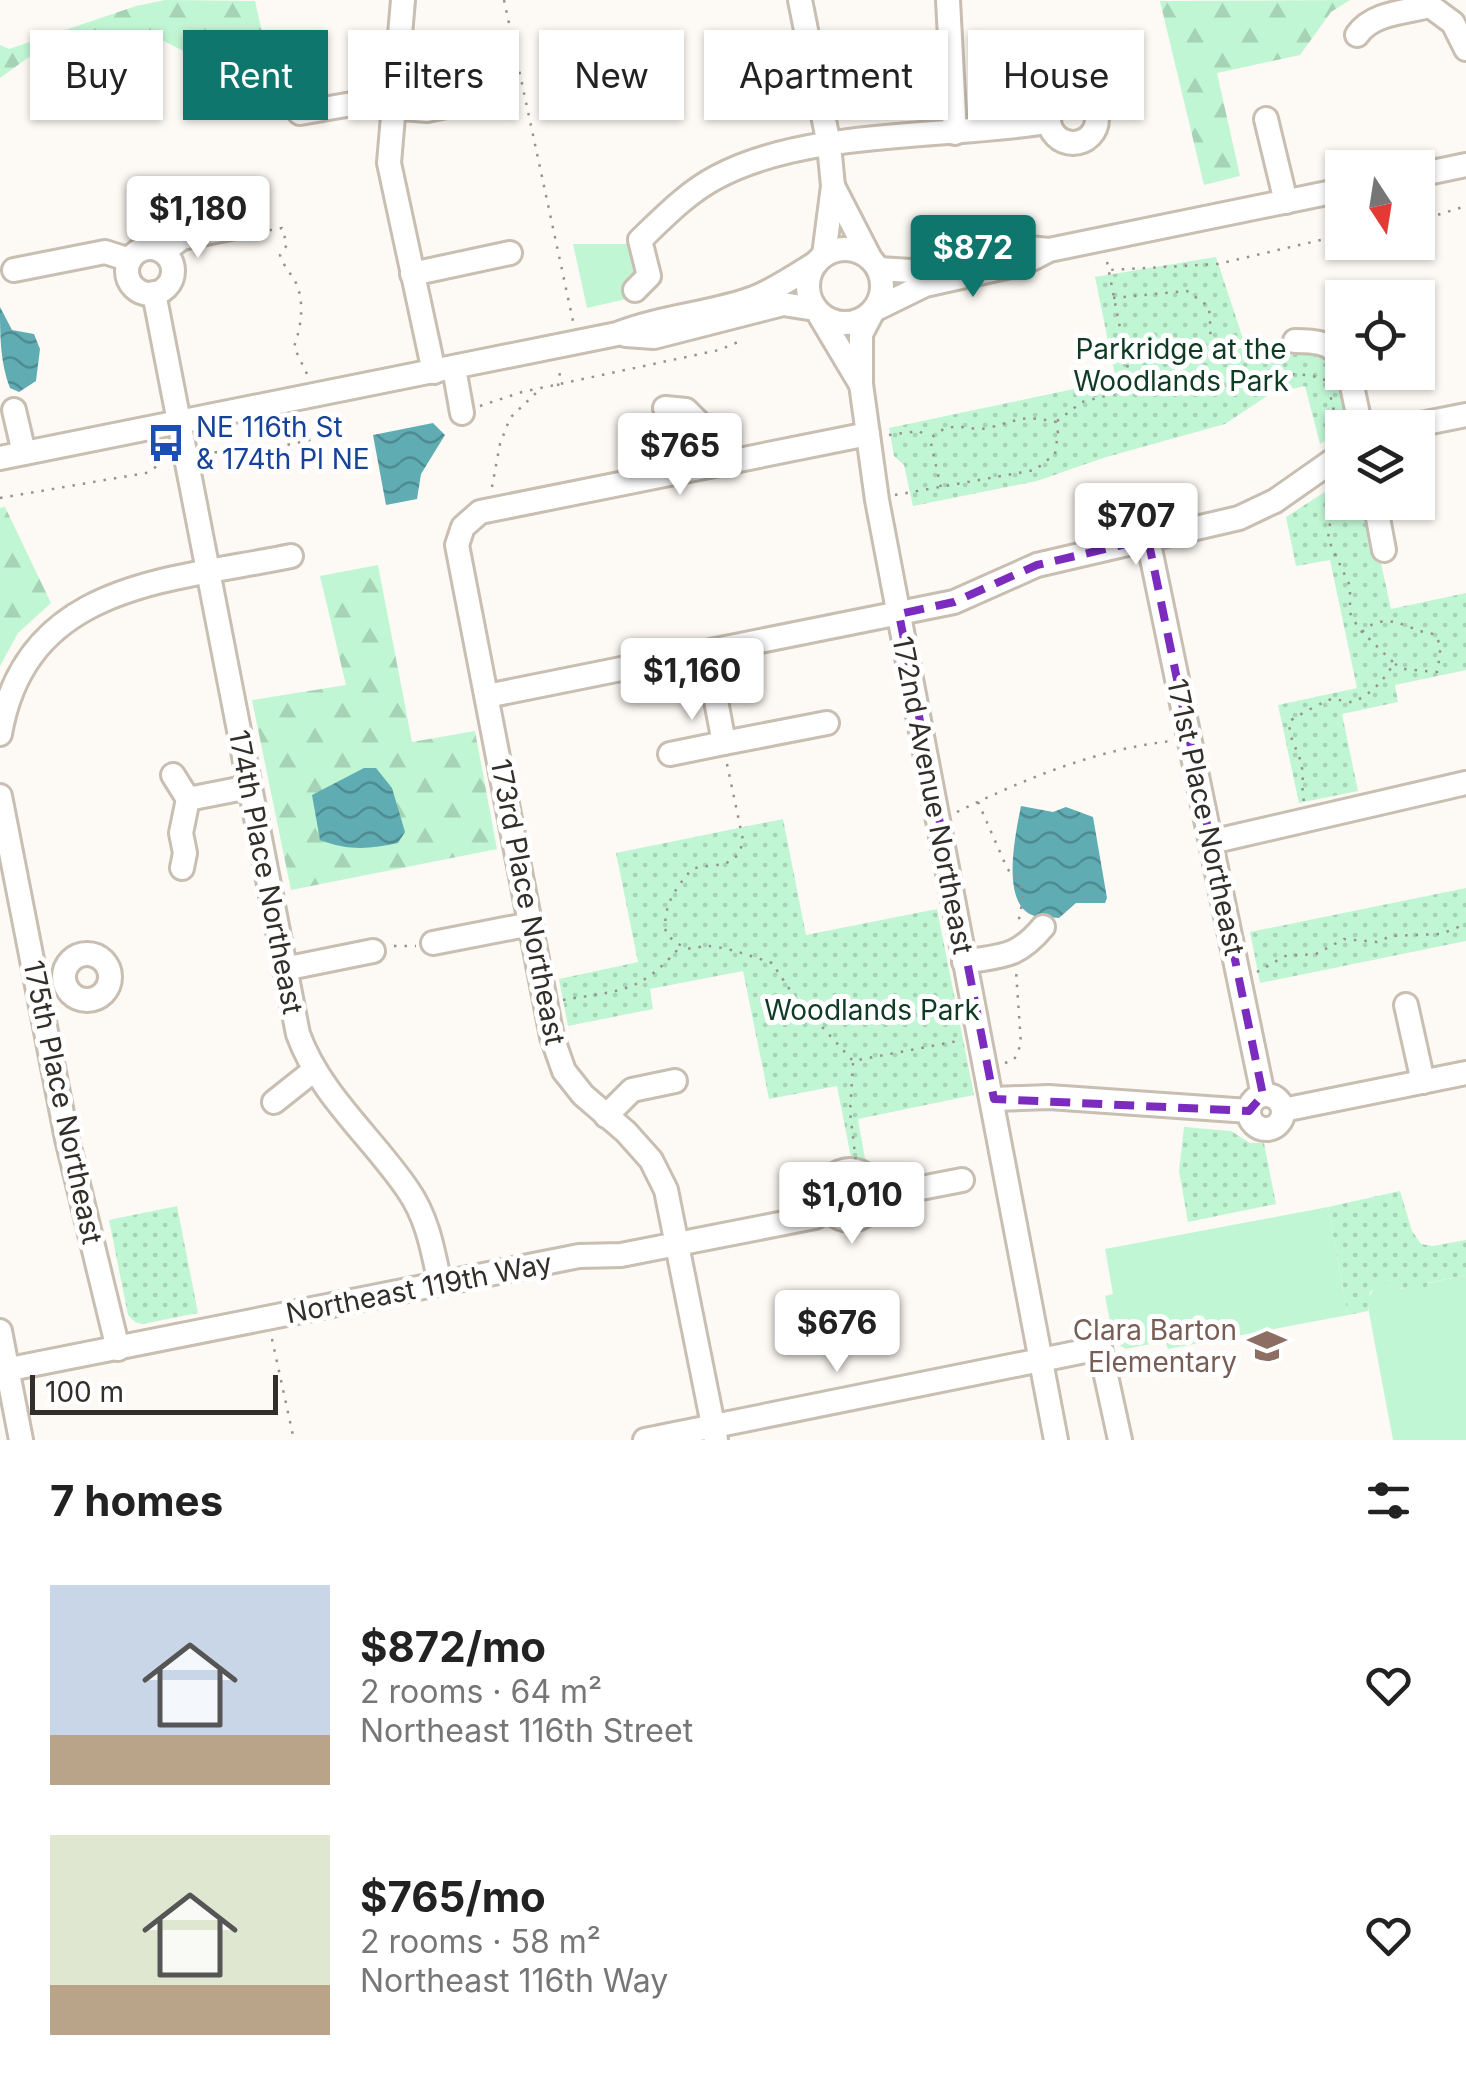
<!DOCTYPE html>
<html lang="en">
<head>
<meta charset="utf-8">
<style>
  body { margin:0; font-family:Inter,sans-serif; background:#f2f2f2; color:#222; height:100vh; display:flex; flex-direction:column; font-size:38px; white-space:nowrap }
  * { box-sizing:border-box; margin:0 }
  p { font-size:32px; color:#767676 }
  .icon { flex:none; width:55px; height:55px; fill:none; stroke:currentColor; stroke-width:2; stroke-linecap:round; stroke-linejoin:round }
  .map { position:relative; height:1440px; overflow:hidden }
  .panel { display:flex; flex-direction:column; background:#fff; flex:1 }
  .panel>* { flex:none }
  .top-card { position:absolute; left:30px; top:30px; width:1408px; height:90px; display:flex; gap:20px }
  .needle { width:65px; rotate:168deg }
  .controls { position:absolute; left:1325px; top:150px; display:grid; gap:20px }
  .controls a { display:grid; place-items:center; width:110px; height:110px; border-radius:0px; background:#fff; box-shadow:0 2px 8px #0004; font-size:50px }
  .scale { position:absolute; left:30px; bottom:25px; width:248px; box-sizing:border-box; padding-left:10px; border:5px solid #322e29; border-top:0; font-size:28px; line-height:35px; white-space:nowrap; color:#322e29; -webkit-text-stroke:8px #fff; paint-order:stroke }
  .price { position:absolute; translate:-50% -85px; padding:0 22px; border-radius:10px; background:#fff; color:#222; font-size:32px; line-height:65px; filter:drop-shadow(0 2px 5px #0008) }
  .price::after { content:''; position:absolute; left:50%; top:60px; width:30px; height:22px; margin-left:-15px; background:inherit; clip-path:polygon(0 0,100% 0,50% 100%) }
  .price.current { background:#0f766e; color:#fff }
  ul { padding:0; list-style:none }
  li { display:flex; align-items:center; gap:30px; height:250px; padding:0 50px }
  li span { display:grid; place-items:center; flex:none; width:280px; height:200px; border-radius:0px; color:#555 }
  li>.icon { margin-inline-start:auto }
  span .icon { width:120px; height:120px; fill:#fffc; stroke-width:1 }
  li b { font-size:42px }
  h2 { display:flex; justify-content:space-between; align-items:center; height:120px; padding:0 50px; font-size:42px }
  .pill { padding:0 35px; border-radius:0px; background:#fff; box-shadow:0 2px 8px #0004; font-size:35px; line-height:90px }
  .pill.current { background:#0f766e; color:#fff }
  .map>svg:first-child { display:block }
  .green { fill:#c1f6d4 }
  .forest { fill:url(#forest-firs) }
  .park { fill:url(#park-dots) }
  .water { fill:url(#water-waves) }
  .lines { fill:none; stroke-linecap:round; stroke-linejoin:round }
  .minor-casing { stroke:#c8beb1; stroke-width:28 }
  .path { stroke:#96928d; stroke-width:2.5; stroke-dasharray:2.5 8; stroke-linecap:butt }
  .minor { stroke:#fff; stroke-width:22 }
  .marked { fill:none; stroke:#7b2cbf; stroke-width:8; stroke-dasharray:20 12; stroke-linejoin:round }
  .labels { text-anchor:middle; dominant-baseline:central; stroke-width:10; stroke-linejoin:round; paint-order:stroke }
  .park-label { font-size:28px; fill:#0f3b24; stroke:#fff }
  .transit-label { font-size:28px; fill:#164399; stroke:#fff; text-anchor:start }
  .street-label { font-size:28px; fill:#322e29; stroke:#fff }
  .education-label { font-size:28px; fill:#785e54; stroke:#fff; text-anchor:end }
</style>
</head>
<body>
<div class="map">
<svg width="1466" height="1440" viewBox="0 0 1466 1440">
  <defs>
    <pattern id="forest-firs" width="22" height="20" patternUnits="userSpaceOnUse" patternTransform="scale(2.5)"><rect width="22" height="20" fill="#c1f6d4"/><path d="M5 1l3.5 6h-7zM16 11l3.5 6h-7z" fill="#a6d3b6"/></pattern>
    <pattern id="park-dots" width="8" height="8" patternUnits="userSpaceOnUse" patternTransform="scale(2.5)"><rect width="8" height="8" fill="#c1f6d4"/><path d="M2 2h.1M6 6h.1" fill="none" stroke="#a6d3b6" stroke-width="1.8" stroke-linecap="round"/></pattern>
    <pattern id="water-waves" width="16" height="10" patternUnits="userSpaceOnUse" patternTransform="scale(2.5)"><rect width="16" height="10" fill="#5facb3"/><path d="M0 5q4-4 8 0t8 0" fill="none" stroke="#4f8c92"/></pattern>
  </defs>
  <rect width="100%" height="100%" fill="#fdf9f4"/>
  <g class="green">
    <polygon points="152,49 157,72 118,82 112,59"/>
    <polygon points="573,244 635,244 644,268 635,297 587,308"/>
    <polygon points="1328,1207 1348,1315 1168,1349 1165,1341 1126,1349 1114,1342 1105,1296 1113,1294 1105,1249"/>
    <polygon points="1466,1275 1466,1440 1393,1440 1367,1302 1375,1285 1382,1282 1392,1283 1402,1289"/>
  </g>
  <g class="forest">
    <polygon points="165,0 255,1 271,72 193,56 162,40 114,37 29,57 0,78 0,45 9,49 136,6"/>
    <polygon points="1350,0 1331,12 1300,55 1217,73 1240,176 1204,185 1160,1"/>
    <polygon points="5,507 51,603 18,633 0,666 0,508"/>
    <polygon points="378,565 412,742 475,731 497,849 291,890 252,700 346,685 320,576"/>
  </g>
  <g class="park">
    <polygon points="1216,257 1250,360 1306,353 1327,357 1341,378 1349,424 1320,444 1305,386 1270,394 1225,424 1103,458 1037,481 913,506 904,465 894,456 889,428 1116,380 1095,277"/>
    <polygon points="1342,481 1342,502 1368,503 1391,609 1466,593 1466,670 1395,685 1398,702 1342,714 1358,791 1299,803 1278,705 1357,688 1330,560 1296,566 1286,517"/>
    <polygon points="783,819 806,935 937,909 974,1095 858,1119 865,1159 851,1158 837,1086 769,1099 743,971 650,989 653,1009 568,1026 559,979 638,962 616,853"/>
    <polygon points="1466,888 1466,941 1260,983 1250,932"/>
    <polygon points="1184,1127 1231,1131 1250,1143 1264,1143 1276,1204 1188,1222 1179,1171"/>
    <polygon points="1400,1191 1412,1231 1421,1244 1433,1246 1466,1240 1466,1275 1428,1283 1425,1290 1413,1292 1382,1282 1370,1292 1368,1311 1348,1315 1328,1207"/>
    <polygon points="177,1206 198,1313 142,1324 135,1322 128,1315 109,1220"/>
  </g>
  <g class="water">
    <path d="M0 307 12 330 34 334 40 349 36 381 19 392 10 388C0 363 0 334 0 307Z"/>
    <polygon points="433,423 445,435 421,474 417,499 386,505 373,435"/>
    <path d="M364 768H376L392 788 405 832 398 843C370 849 348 851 320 840L312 795Z"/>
    <path d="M1021 806 1053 812 1066 807 1093 817 1107 898 1105 903H1076L1059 918C1052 917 1041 918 1035 916 999 906 1016 832 1021 806Z"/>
  </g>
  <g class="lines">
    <g class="minor-casing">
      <g id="minor">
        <polyline points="403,0 389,163 434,372"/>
        <polyline points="800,0 829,145 833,186 824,255"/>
        <polyline points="948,0 955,133"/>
        <path d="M1357 35C1372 13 1405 12 1430 6L1453 23 1466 49"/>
        <circle cx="1073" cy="119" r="24"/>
        <polyline points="300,113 352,104 427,110 479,99"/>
        <polyline points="1266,119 1286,202"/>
        <polyline points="1418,175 1466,165"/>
        <polyline points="833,186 870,258"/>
        <circle cx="150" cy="271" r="23"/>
        <circle cx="845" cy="286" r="37"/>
        <polyline points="163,252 182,238 235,227"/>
        <polyline points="879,269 927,272 1019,247 1049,250"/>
        <polyline points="14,270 105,252 130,260"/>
        <polyline points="412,274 510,253"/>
        <path d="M635 290 649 276 640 240C664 217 688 192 717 177 807 129 947 138 1048 122"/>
        <path d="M154 293 298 1034C320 1095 372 1137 408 1190 428 1219 433 1251 440 1284"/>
        <polyline points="876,309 925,285 1024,263 1049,250 1342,190"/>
        <polyline points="872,313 861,334 861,384 877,500 1056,1440"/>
        <polyline points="820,316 860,383"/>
        <polyline points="626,335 654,337 783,304 815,309"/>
        <path d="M1295 341C1315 341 1330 342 1342 358"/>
        <polyline points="454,368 462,413"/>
        <polyline points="1349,372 1361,428"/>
        <polyline points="665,408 686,410 699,423 708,466"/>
        <polyline points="14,410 24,453"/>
        <polyline points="1401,428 1466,415"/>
        <path d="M0 458 617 334C663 316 710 314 754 298 776 289 795 276 816 263"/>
        <polyline points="1375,502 1384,550"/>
        <polyline points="1148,539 1263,1095"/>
        <polyline points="707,653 724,743 827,723"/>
        <polyline points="487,696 954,602 1037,565 1239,518 1275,501 1342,454"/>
        <path d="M0 734C26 582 170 581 291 556"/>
        <polyline points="670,754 724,743"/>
        <polyline points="173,775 188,799"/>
        <polyline points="0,796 67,1139 118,1349"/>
        <polyline points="1211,842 1466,783"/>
        <polyline points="182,868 185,853 181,833 188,799 249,787"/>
        <polyline points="433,943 531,924"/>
        <circle cx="87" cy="977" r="23"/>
        <path d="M964 962C1002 955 1016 959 1043 927"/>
        <polyline points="284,969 373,951"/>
        <polyline points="1406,1005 1423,1082"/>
        <circle cx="1266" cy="1112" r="17"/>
        <polyline points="994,1099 1049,1097 1249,1111"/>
        <polyline points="274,1102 313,1071"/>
        <polyline points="1283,1110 1466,1073"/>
        <polyline points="606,1116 632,1090 675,1081"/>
        <circle cx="850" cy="1195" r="25"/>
        <polyline points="875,1197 962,1180"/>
        <polyline points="0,1331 21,1440"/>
        <polyline points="0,1371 579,1256 621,1255 815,1217 828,1209"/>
        <polyline points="645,1440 1100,1348 1120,1440"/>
        <polyline points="716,1440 666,1190 651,1160 626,1132 583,1095 564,1071 552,1037 457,545 463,527 480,512 868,434"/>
      </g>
    </g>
    <g class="path">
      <polyline points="504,0 573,321"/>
      <polyline points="1418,221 1466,206"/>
      <path d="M259 232 282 228 287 245 280 255C283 266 291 273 296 283 305 303 301 327 294 347L307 374"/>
      <polyline points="1107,262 1109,270 1218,264 1342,235"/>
      <path d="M1113 298 1187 291 1208 306C1212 319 1208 333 1213 345 1232 394 1289 362 1327 381L1339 433"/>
      <polyline points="558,386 560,372"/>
      <path d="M1135 389C1162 392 1179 368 1219 373L1225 368"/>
      <polyline points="480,406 522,392 719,350 738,342 741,337"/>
      <polyline points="1057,421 1082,402 1132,389 1109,272"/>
      <polyline points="889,435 919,431 928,437"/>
      <path d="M204 452C252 454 298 444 344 431L345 420"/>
      <polyline points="492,487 500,444 510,418 539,390"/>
      <path d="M895 495 1035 470 1055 454 1058 433 1056 422C1023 415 1022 419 992 427 966 434 954 416 930 439L941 488"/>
      <polyline points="0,498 146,473 159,465 164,456"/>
      <path d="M1362 632C1388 608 1407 631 1434 634 1444 646 1439 658 1437 672L1404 669 1395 664"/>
      <path d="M727 764 743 840C737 871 716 862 692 869 675 889 662 906 666 934 695 960 691 942 717 947 735 950 754 957 772 963L794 996 853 1061 958 1041"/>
      <path d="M1304 801C1301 789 1304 779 1302 768 1300 751 1287 739 1290 721 1297 716 1326 700 1332 699 1340 699 1349 704 1355 701 1371 694 1385 679 1394 663L1359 629 1350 613V586L1328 539 1330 523 1343 502"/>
      <polyline points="978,802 1007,868 1021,887 1023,898 1018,924"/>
      <path d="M957 812C1024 779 1097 749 1172 741"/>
      <polyline points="394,946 416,946"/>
      <polyline points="1257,972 1285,956 1316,954 1344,939 1377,942 1391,936 1441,934 1466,924"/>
      <path d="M563 1000C620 990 639 994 679 948"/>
      <polyline points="853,1063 850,1112 857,1171"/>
      <polyline points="1005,1063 1014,1060 1021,1044 1016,971"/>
      <polyline points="272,1339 294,1440"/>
    </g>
    <use href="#minor" class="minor"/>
  </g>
  <path class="marked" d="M1148 539 1263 1095 1249 1111 994 1099 899 614 954 602 1037 565Z"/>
  <defs>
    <g id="bus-bare" transform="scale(3)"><path d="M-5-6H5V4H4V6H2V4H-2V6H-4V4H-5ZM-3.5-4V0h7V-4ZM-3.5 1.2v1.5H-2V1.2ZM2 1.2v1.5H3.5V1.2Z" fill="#1a4fb4" stroke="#fff" stroke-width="2.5" paint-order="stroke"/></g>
    <g id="school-bare" transform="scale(3)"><path d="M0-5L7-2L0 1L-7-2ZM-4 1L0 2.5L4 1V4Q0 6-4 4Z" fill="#8d6e63" stroke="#fff" stroke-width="2.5" paint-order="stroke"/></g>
  </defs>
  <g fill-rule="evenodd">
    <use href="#bus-bare" x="166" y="443"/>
    <use href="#school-bare" x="1267" y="1346"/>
  </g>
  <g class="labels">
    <g class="park-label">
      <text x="1181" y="349">Parkridge at the<tspan x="1181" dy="32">Woodlands Park</tspan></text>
      <text x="872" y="1010">Woodlands Park</text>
    </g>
    <g class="transit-label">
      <text x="196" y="427">NE 116th St<tspan x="196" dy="32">&amp; 174th Pl NE</tspan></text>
    </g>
    <g class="street-label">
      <text transform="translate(933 795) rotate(79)">172nd Avenue Northeast</text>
      <text transform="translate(1206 817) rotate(78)">171st Place Northeast</text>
      <text transform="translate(266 872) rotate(79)">174th Place Northeast</text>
      <text transform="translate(528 902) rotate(79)">173rd Place Northeast</text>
      <text transform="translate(63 1102) rotate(78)">175th Place Northeast</text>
      <text transform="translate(419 1288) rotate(-11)">Northeast 119th Way</text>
    </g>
    <g class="education-label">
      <text x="1237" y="1330">Clara Barton<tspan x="1237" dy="32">Elementary</tspan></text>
    </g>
  </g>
</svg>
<div class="controls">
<a><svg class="needle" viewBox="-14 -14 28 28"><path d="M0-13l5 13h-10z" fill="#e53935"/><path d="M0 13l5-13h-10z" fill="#767676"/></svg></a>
<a><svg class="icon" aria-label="locate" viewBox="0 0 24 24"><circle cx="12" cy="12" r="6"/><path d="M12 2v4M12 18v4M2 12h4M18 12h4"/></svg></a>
<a><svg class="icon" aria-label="layers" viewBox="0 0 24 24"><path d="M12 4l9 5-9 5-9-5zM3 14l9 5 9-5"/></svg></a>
</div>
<div class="scale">100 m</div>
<b class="price" style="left:198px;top:261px">$1,180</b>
<b class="price current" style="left:973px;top:300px">$872</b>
<b class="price" style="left:680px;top:498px">$765</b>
<b class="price" style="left:1136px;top:568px">$707</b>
<b class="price" style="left:692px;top:723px">$1,160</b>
<b class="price" style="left:852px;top:1247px">$1,010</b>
<b class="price" style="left:837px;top:1375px">$676</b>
<div class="top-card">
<a class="pill">Buy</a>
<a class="pill current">Rent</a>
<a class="pill">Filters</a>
<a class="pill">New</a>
<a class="pill">Apartment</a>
<a class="pill">House</a>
</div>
</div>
<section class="panel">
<h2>7 homes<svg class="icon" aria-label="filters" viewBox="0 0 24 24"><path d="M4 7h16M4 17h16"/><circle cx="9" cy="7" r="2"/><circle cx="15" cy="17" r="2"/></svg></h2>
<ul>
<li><span style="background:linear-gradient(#c9d6e8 75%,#b9a48a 0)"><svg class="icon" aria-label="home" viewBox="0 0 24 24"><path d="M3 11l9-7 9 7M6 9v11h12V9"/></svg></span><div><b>$872/mo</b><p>2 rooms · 64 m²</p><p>Northeast 116th Street</p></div><svg class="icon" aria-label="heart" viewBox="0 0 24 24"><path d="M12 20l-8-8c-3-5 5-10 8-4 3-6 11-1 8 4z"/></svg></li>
<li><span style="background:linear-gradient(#dfe7d0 75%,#b9a48a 0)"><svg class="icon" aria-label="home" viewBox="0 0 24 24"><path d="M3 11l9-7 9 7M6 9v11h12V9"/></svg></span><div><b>$765/mo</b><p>2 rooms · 58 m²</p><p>Northeast 116th Way</p></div><svg class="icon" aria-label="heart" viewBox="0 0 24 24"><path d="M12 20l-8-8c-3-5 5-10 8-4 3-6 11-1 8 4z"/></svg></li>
</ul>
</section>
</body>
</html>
